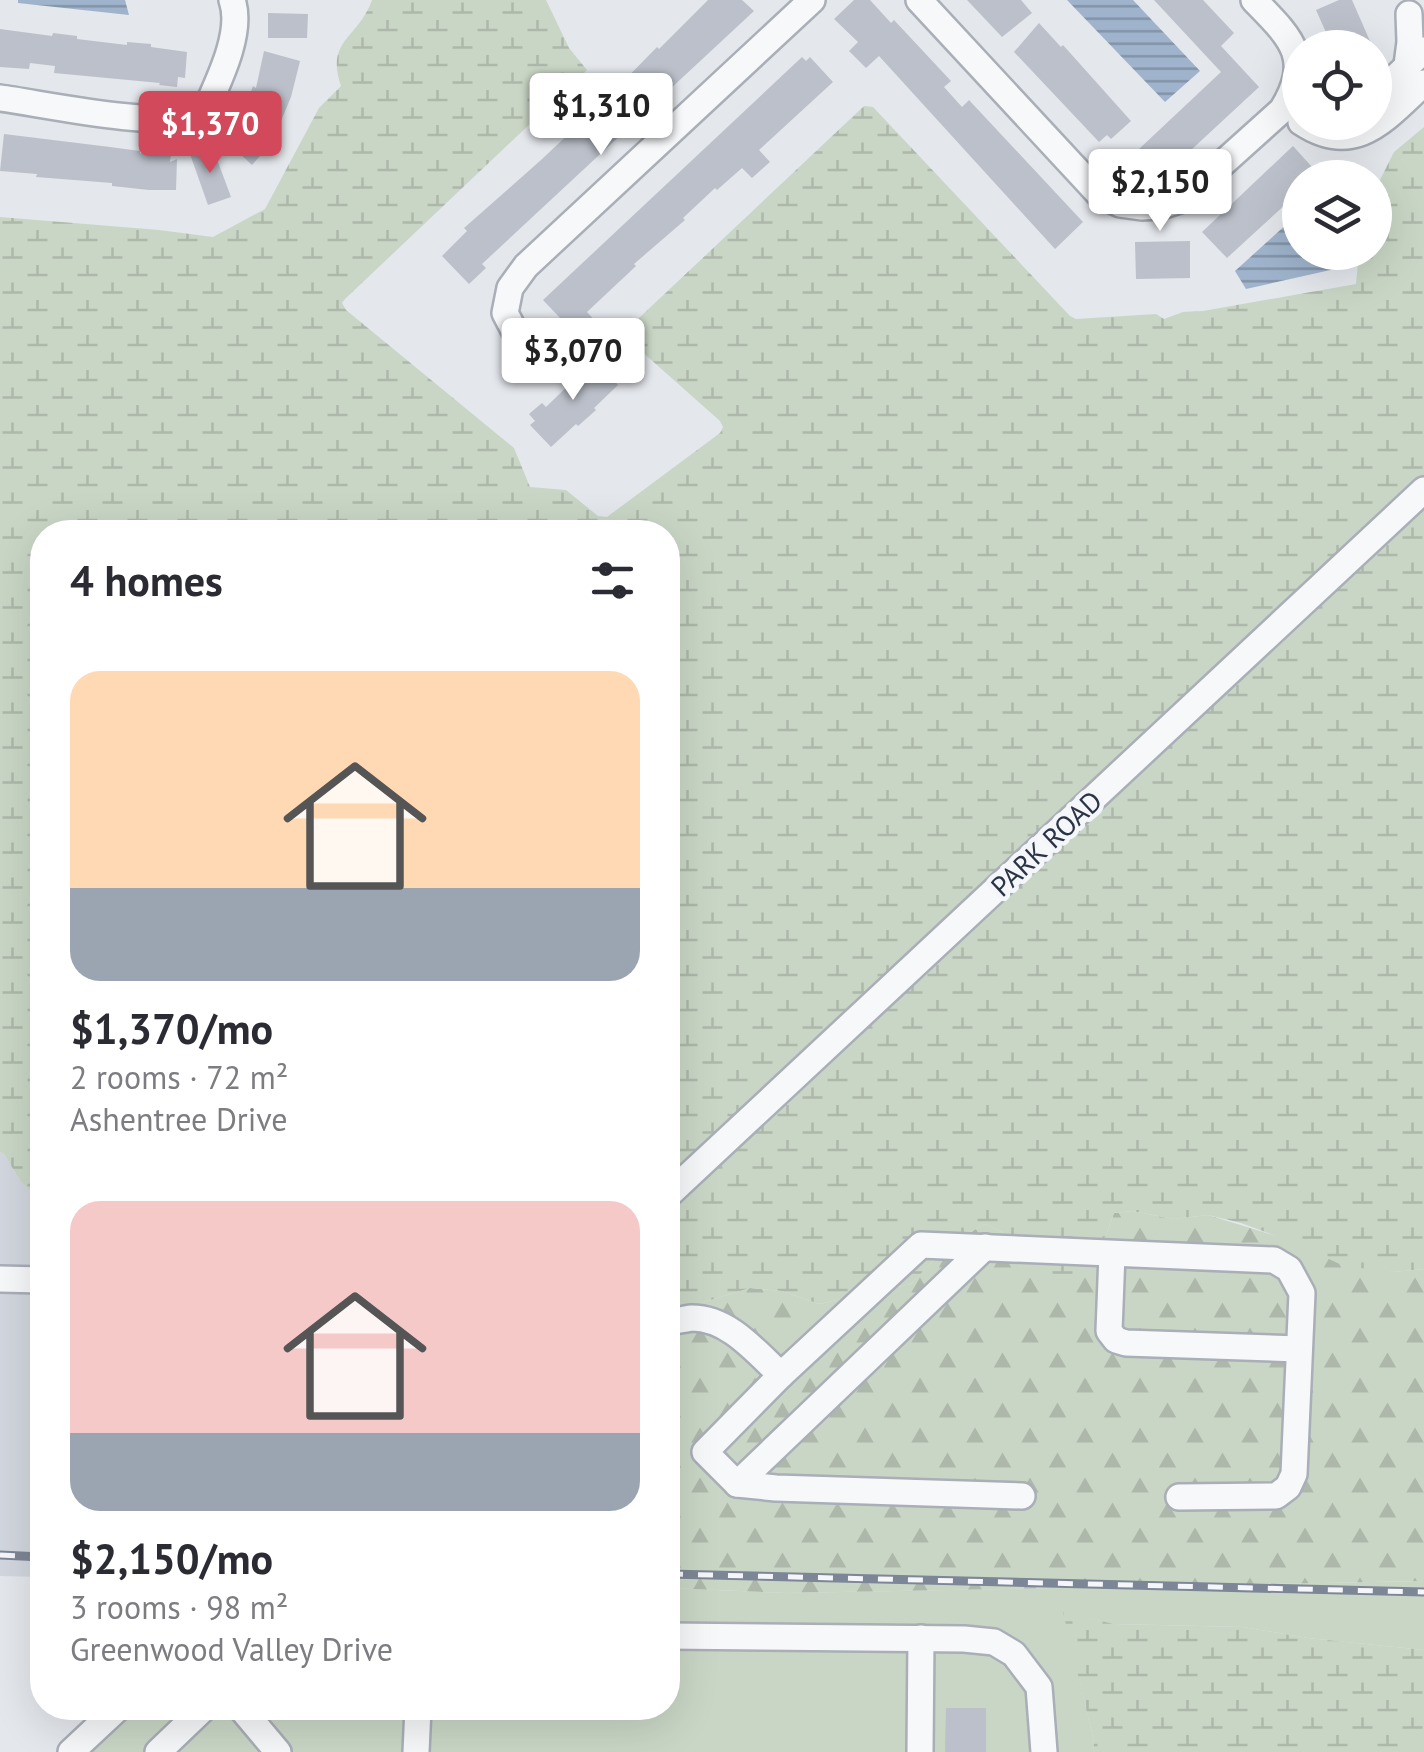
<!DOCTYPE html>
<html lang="en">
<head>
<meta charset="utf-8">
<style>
  body { margin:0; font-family:"PT Sans",sans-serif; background:#f7f7f7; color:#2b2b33; height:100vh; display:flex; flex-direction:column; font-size:38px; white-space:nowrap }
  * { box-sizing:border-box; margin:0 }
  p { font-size:32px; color:#7c7c81 }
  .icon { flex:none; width:55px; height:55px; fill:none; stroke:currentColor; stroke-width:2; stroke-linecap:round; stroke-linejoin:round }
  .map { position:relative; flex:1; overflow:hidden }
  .details { position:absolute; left:30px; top:520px; width:650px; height:1200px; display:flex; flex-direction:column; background:#fff; border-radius:40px; box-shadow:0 10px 40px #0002 }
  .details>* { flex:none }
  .fabs { position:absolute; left:1282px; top:30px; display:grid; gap:20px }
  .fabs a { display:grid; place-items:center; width:110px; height:110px; border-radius:50%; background:#fff; box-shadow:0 10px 40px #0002; font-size:50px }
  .price { position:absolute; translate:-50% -85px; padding:0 22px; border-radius:10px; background:#fff; color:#222; font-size:32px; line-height:65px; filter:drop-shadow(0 2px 5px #0008) }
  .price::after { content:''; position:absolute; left:50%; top:60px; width:30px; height:22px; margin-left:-15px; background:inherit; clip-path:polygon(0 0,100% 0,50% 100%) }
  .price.active { background:#d1495b; color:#fff }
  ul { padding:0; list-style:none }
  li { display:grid; align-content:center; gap:20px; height:530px; padding:0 40px }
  li span { display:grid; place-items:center; height:310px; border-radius:30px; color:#555 }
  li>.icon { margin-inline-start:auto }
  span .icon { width:180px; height:180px; fill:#fffc; stroke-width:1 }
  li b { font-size:42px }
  h2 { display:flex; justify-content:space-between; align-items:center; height:120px; padding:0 40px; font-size:42px }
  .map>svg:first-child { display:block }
  .built { fill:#d2d6de }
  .green { fill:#c9d6c5 }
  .forest { fill:url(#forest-firs) }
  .wetland { fill:url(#wetland-marsh) }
  .water { fill:url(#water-rules) }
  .building { fill:#bbc0ca }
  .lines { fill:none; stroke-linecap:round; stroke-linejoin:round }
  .minor-casing { stroke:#a9aeb7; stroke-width:30 }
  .minor { stroke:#f7f8fa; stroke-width:25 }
  .rail-casing { stroke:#7d8696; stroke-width:9 }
  .rail { stroke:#f4f6f9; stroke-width:5; stroke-dasharray:15; stroke-linecap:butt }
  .labels { text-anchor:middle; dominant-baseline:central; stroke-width:9; stroke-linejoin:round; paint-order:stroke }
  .street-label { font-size:28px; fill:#2b3445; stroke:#f4f6f9 }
</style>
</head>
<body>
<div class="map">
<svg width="1424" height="1752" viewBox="0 0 1424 1752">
  <defs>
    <pattern id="forest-firs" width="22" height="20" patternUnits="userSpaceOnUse" patternTransform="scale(2.5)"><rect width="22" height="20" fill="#c9d6c5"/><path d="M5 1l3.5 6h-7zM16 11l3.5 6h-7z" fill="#adb8ab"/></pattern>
    <pattern id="wetland-marsh" width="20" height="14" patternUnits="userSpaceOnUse" patternTransform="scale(2.5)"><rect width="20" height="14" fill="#c9d6c5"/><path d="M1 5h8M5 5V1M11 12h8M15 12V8" fill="none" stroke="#adb8ab"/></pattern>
    <pattern id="water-rules" width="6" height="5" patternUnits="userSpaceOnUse" patternTransform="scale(2.5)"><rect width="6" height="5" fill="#9fb4cc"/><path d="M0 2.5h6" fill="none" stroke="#8293a7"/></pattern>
  </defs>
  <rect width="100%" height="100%" fill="#e4e7ec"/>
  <polygon class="built" points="0,1152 4,1154 21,1182 42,1202 42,1577 0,1576"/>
  <polygon class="green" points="1424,1581 1424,1650 1308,1638 1243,1627 1114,1624 1064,1613 1094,1742 1093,1752 85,1752 132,1708 668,1708 668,1588 786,1593"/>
  <polygon class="forest" points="1132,1211 1174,1219 1208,1215 1393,1272 1424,1269 1424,1581 786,1593 668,1588 668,1313 750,1288 782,1291 819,1304 911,1284 950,1243 985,1224 1002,1232 1014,1255 1106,1235 1114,1213"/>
  <g class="wetland">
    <path d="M372 0H546L569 48 587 70 345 299 342 303 346 310 514 448 530 487 566 490 598 516 607 517 720 433 723 427 720 421 622 334 864 106 873 107 1070 316 1076 319 1156 314 1164 319 1183 312 1203 311 1356 284 1359 253 1375 252V190L1394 152 1424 127V477L669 1181 668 1176V532H42V1202L21 1182 4 1154 0 1152V217L159 230 213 237 265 209 319 108 341 86C325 40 358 39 372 0Z"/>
    <polygon points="1424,503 1424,1269 1393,1272 1344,1266 1292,1242 1241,1223 1208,1215 1174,1219 1132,1211 1114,1213 1106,1235 1083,1271 1043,1285 1014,1255 1002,1232 985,1224 950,1243 911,1284 819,1304 782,1291 750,1288 668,1313 668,1211 669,1207"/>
    <polygon points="1063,1612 1114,1624 1243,1627 1308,1638 1424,1650 1424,1752 1093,1752 1094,1742"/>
  </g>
  <g class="water">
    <polygon points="18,0 125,0 129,15 18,3"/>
    <polygon points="1067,0 1133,0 1200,71 1165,102"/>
    <polygon points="1300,212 1300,252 1345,253 1348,261 1344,267 1246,289 1235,271"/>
  </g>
  <g class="building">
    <polygon points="708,0 742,0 754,11 482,264 486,268 469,284 442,256 467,231 464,228 541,160 592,112 590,110 609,93 610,95 657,47 659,49"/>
    <polygon points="854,0 870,0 891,23 894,20 951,81 944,87 962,107 969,100 1083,222 1055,249 879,56 866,68 849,51 858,42 834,19"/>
    <polygon points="967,0 1021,0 1032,13 1002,37"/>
    <polygon points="1154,0 1203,0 1234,33 1221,46 1259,87 1163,176 1138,150 1221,72"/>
    <polygon points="1339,0 1352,0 1373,48 1333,48 1316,10"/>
    <polygon points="268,13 308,14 307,38 268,38"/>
    <polygon points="1039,23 1061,47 1063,45 1131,121 1111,139 1107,135 1099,142 1014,52"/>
    <polygon points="0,29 52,36 53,33 77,36 77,39 127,45 127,42 151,44 151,47 187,52 185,78 178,77 177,87 159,85 160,83 54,73 55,66 30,63 29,69 0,67"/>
    <polygon points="264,51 300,61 291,97 280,123 249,110 254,106 247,103 253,86 256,88"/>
    <polygon points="802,57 806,61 810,57 833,82 759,150 770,162 752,178 742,168 717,190 715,188 683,218 685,220 634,264 636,266 587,312 597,323 580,339 543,300"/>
    <polygon points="240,121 268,147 252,165 224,139"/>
    <polygon points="4,134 110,147 140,151 140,153 171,154 170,162 177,159 176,190 149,190 112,186 112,183 36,177 37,174 0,171"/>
    <polygon points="212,146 231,197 208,205 190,154"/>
    <polygon points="1293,146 1322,178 1300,178 1300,191 1227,258 1202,232"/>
    <polygon points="1190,241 1190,278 1136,279 1135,242"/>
    <polygon points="587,360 591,365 595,360 618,385 594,408 596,410 578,426 576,424 551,447 530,425 535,421 529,414 542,403 546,407 578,376 574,372"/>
    <polygon points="946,1708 986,1708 986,1752 945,1752"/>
  </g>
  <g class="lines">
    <g class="minor-casing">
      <g id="minor">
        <path d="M919 0 1099 194 1120 204 1142 207 1161 206 1183 199 1282 110C1314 58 1291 38 1254 0"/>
        <polyline points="1407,65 1410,42 1409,14"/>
        <polyline points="1375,97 1424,50"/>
        <path d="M0 98C44 104 155 128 194 115 198 113 203 110 207 107 220 78 243 31 232 0"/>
        <path d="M1301 122C1355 158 1385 119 1424 83"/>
        <polyline points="526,353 505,313 510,288 526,266 812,0"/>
        <polyline points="668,1195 1424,490"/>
        <polyline points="1112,1254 1109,1331 1116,1340 1126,1343 1299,1349"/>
        <polyline points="0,1279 42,1280"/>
        <path d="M668 1322C676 1321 684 1319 692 1318 729 1318 756 1352 781 1375L921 1245 1274 1260 1289 1269 1302 1293 1294 1474 1288 1487 1276 1496 1179 1497"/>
        <polyline points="781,1375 705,1452 737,1484 985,1247"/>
        <polyline points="737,1484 776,1488 1022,1496"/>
        <polyline points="668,1636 964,1639 994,1642 1014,1654 1039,1687 1044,1752"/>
        <polyline points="241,1708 278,1752"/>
        <polyline points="71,1752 118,1708"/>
        <polyline points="158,1752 204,1708"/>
        <polyline points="416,1752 418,1708"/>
        <polyline points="920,1752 921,1638"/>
      </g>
    </g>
    <use href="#minor" class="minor"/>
    <g class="rail-casing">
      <g id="rail">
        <polyline points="0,1555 42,1557"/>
        <polyline points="668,1574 1424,1592"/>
      </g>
    </g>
    <use href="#rail" class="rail"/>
  </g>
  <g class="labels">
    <g class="street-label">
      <text transform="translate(1046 843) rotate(-43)">PARK ROAD</text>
    </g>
  </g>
</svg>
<div class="fabs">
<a><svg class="icon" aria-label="locate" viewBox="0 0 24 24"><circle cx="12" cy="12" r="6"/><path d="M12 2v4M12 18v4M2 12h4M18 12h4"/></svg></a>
<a><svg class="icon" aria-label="layers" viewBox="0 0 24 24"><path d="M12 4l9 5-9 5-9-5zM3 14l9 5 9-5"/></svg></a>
</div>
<b class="price" style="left:601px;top:158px">$1,310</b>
<b class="price active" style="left:210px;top:176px">$1,370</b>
<b class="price" style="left:1160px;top:234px">$2,150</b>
<b class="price" style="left:573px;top:403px">$3,070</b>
<section class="details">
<h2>4 homes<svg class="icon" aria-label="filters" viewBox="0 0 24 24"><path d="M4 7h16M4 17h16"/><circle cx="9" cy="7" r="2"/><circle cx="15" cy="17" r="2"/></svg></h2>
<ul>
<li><span style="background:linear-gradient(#ffd9b3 70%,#9aa5b1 0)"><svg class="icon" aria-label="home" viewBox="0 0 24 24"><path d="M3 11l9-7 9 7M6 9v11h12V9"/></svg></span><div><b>$1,370/mo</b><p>2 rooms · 72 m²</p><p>Ashentree Drive</p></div></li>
<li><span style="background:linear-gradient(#f6c9c9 75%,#9aa5b1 0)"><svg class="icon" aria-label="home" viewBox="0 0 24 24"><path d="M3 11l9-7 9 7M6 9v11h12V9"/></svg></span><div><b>$2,150/mo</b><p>3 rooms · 98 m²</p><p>Greenwood Valley Drive</p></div></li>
</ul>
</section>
</div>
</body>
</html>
